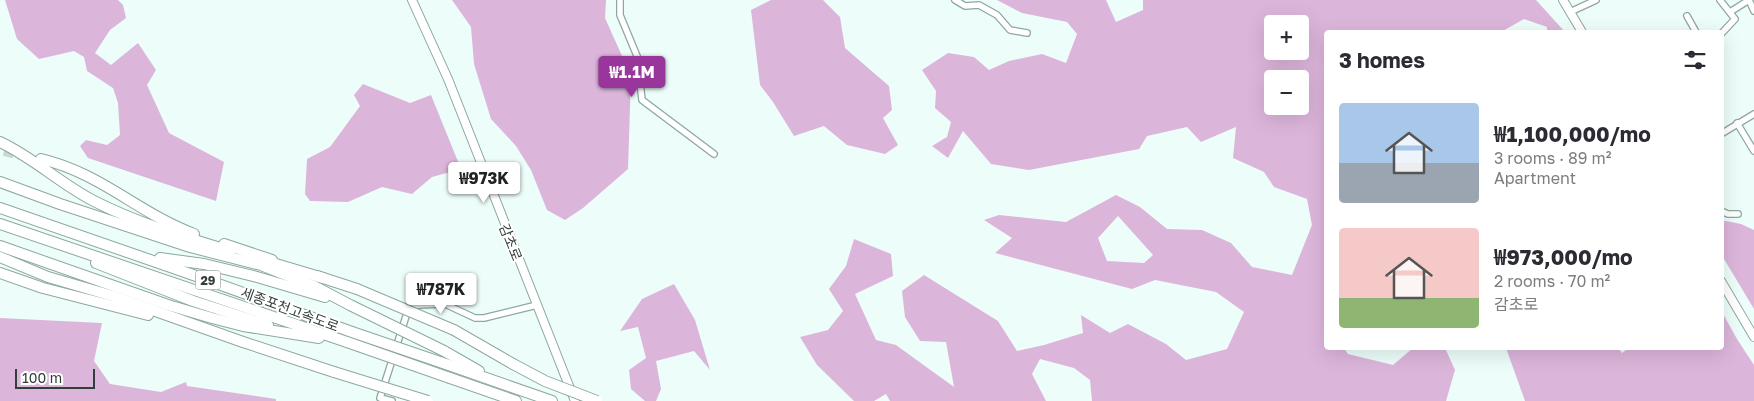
<!DOCTYPE html>
<html lang="en">
<head>
<meta charset="utf-8">
<style>
  body { margin:0; font-family:"Golos Text","Noto Sans KR",sans-serif; background:#f7f7f7; color:#2b2b33; height:100vh; display:flex; flex-direction:column; font-size:19px; white-space:nowrap }
  * { box-sizing:border-box; margin:0 }
  p { font-size:16px; color:#7c7c81 }
  .icon { flex:none; width:28px; height:28px; fill:none; stroke:currentColor; stroke-width:2; stroke-linecap:round; stroke-linejoin:round }
  .map { position:relative; flex:1; overflow:hidden }
  .details { position:absolute; left:1324px; top:30px; width:400px; height:320px; display:flex; flex-direction:column; background:#fff; border-radius:5px; box-shadow:0 5px 20px #0002 }
  .details>* { flex:none }
  .controls { position:absolute; left:1264px; top:15px; display:grid; gap:10px }
  .controls a { display:grid; place-items:center; width:45px; height:45px; border-radius:5px; background:#fff; box-shadow:0 5px 20px #0002; font-size:25px }
  .scale { position:absolute; left:15px; bottom:12px; width:80px; box-sizing:border-box; padding-left:5px; border:2px solid #333e3b; border-top:0; font-size:14px; line-height:18px; white-space:nowrap; color:#333e3b; -webkit-text-stroke:4px #fff; paint-order:stroke }
  .price { position:absolute; translate:-50% -42px; padding:0 11px; border-radius:5px; background:#fff; color:#222; font-size:16px; line-height:32px; filter:drop-shadow(0 1px 2px #0008) }
  .price::after { content:''; position:absolute; left:50%; top:30px; width:15px; height:11px; margin-left:-8px; background:inherit; clip-path:polygon(0 0,100% 0,50% 100%) }
  .price.on { background:#99369c; color:#fff }
  ul { padding:0; list-style:none }
  li { display:flex; align-items:center; gap:15px; height:125px; padding:0 15px }
  li span { display:grid; place-items:center; flex:none; width:140px; height:100px; border-radius:5px; color:#555 }
  li>.icon { margin-inline-start:auto }
  span .icon { width:60px; height:60px; fill:#fffc; stroke-width:1 }
  li b { font-size:21px }
  h2 { display:flex; justify-content:space-between; align-items:center; height:60px; padding:0 15px; font-size:21px }
  .map>svg:first-child { display:block }
  .forest { fill:#dcb5db; fill-rule:evenodd }
  .lines { fill:none; stroke-linecap:round; stroke-linejoin:round }
  .motorway-tunnel { stroke:#c8d8d4; stroke-width:10; stroke-dasharray:10 5; stroke-linecap:butt }
  .minor-casing { stroke:#8da7a1; stroke-width:8 }
  .secondary-casing { stroke:#8da7a1; stroke-width:10 }
  .motorway-casing { stroke:#8da7a1; stroke-width:12 }
  .minor { stroke:#fff; stroke-width:5.5 }
  .secondary { stroke:#fff; stroke-width:8 }
  .motorway { stroke:#fff; stroke-width:10 }
  .motorway-bridge-casing { stroke:#8da7a1; stroke-width:12; stroke-linecap:butt }
  .motorway-bridge { stroke:#fff; stroke-width:10 }
  .labels { text-anchor:middle; dominant-baseline:central; stroke-width:4; stroke-linejoin:round; paint-order:stroke }
  .shield { fill:#fff; stroke:#707876; stroke-width:1 }
  .shield-label { font-size:12px; font-weight:bold; fill:#333e3b }
  .street-label { font-size:14px; fill:#333e3b; stroke:#fff }
</style>
</head>
<body>
<div class="map">
<svg width="1754" height="401" viewBox="0 0 1754 401">
  <rect width="100%" height="100%" fill="#edfefa"/>
  <g class="forest">
    <polygon points="5,0 118,0 123,5 126,18 110,30 95,53 111,65 138,43 156,70 147,85 169,133 224,162 216,201 88,158 80,146 86,140 107,145 120,135 118,103 113,88 87,71 84,57 74,51 39,59 17,39"/>
    <polygon points="452,0 606,0 605,18 631,76 628,169 583,208 565,220 547,210 531,170 516,146 491,119 474,64 471,27"/>
    <polygon points="771,0 823,0 840,17 845,48 889,86 892,110 883,118 898,145 885,154 847,145 824,126 794,136 773,102 760,85 751,10"/>
    <path d="M997 0H1106L1116 22 1143 10V0H1536L1565 32H1547V27L1524 19 1501 32H1326V348H1344L1348 354 1393 365 1413 348H1445L1455 370 1446 401H1092L1090 380 1074 368 1040 359 1032 374 1046 401H890L886 394 874 401H854L817 365 800 337 828 330 843 311 829 289 846 266 854 239 891 254 893 276 855 294 876 340 896 345 954 387 946 342 920 341 905 317 902 291 924 275 998 321 1017 351 1044 345 1083 333 1081 315 1110 333 1128 324 1166 344 1186 360 1227 349 1244 312 1216 292 1155 280 1132 289 995 253 1012 238 984 220 999 215 1066 222 1116 195 1140 207 1167 229 1202 230 1231 243 1252 267 1292 275 1312 225 1307 199 1274 187 1264 172 1233 158 1236 127 1201 142 1187 127 1147 136 1139 149 1029 170 991 164 963 131 948 158 932 146 947 137 951 122 935 108 936 91 922 70 948 53 974 57 989 70 1009 61 1042 54 1066 63 1077 34 1067 22 1022 13ZM1272 24H1300V51H1272ZM1272 79H1300V106H1272ZM1118 216 1153 255 1144 263 1107 261 1098 238Z"/>
    <polygon points="363,84 410,103 431,95 461,169 432,177 412,194 382,187 348,202 310,201 305,194 307,159 330,147 360,106 354,95"/>
    <polygon points="1721,220 1741,224 1754,230 1754,309 1721,254"/>
    <polygon points="674,284 695,320 710,370 694,351 656,361 661,389 656,401 645,401 631,389 629,370 646,358 638,327 620,331 642,299"/>
    <polygon points="1721,310 1737,339 1754,365 1754,401 1525,401 1506,348 1618,348 1622,353 1629,348 1721,348"/>
    <polygon points="0,318 102,323 94,361 110,384 161,392 186,382 187,386 276,399 276,401 0,401"/>
  </g>
  <g class="lines">
    <polyline class="motorway-tunnel" points="4,151 20,155"/>
    <g class="minor-casing">
      <g id="minor">
        <polyline points="620,0 620,15 637,56 642,100 714,154"/>
        <polyline points="955,0 965,6 979,5 997,15 1010,30 1027,33"/>
        <polyline points="1720,0 1735,19 1721,34"/>
        <polyline points="1749,0 1754,11"/>
        <polyline points="1570,12 1596,0"/>
        <polyline points="1730,12 1749,0"/>
        <polyline points="1687,16 1696,32"/>
        <polyline points="1737,123 1754,151"/>
        <polyline points="1721,134 1754,114"/>
        <polyline points="1721,211 1728,214 1738,214"/>
        <polyline points="392,401 380,398 407,313 412,308 418,305 445,304 475,318 484,318 537,305"/>
      </g>
    </g>
    <g class="secondary-casing">
      <g id="secondary">
        <polyline points="412,0 448,79 575,401"/>
        <polyline points="1563,0 1582,32"/>
        <polyline points="1721,281 1754,337"/>
      </g>
    </g>
    <g class="motorway-casing">
      <g id="motorway">
        <path d="M0 142C34 158 61 184 94 201 137 223 184 237 230 251"/>
        <path d="M41 159C101 173 138 213 194 234"/>
        <polyline points="0,182 60,204 190,247 261,265 314,286 350,305"/>
        <polyline points="0,208 182,271 352,332"/>
        <polyline points="0,224 347,342"/>
        <polyline points="224,244 272,260"/>
        <polyline points="0,246 168,305 212,318 243,326 319,338"/>
        <polyline points="0,257 48,277 113,296 243,342 334,372"/>
        <polyline points="160,258 204,264 257,277 325,297"/>
        <polyline points="266,261 323,278"/>
        <polyline points="96,263 193,301 268,325"/>
        <polyline points="0,273 43,288 148,315"/>
        <polyline points="317,276 357,289"/>
        <polyline points="454,330 513,364"/>
        <polyline points="444,351 479,371"/>
        <polyline points="440,362 552,401"/>
        <polyline points="450,378 516,401"/>
      </g>
    </g>
    <use href="#minor" class="minor"/>
    <use href="#secondary" class="secondary"/>
    <use href="#motorway" class="motorway"/>
    <g class="motorway-bridge-casing">
      <g id="motorway-bridge">
        <polyline points="357,289 454,330"/>
        <polyline points="350,305 444,351"/>
        <polyline points="352,332 440,362"/>
        <polyline points="347,342 450,378"/>
        <polyline points="513,364 545,381 597,401"/>
        <polyline points="334,372 428,401"/>
      </g>
    </g>
    <use href="#motorway-bridge" class="motorway-bridge"/>
  </g>
  <g class="labels">
    <rect class="shield" x="195.5" y="270.5" width="25" height="19" rx="4"/>
    <g class="shield-label">
      <text x="208" y="280">29</text>
    </g>
    <g class="street-label">
      <text transform="translate(511 242) rotate(68)">감초로</text>
      <text transform="translate(290 309) rotate(20)">세종포천고속도로</text>
    </g>
  </g>
</svg>
<div class="controls">
<a>+</a>
<a>−</a>
</div>
<div class="scale">100 m</div>
<b class="price on" style="left:632px;top:98px">₩1.1M</b>
<b class="price" style="left:484px;top:204px">₩973K</b>
<b class="price" style="left:441px;top:315px">₩787K</b>
<section class="details">
<h2>3 homes<svg class="icon" aria-label="filters" viewBox="0 0 24 24"><path d="M4 7h16M4 17h16"/><circle cx="9" cy="7" r="2"/><circle cx="15" cy="17" r="2"/></svg></h2>
<ul>
<li><span style="background:linear-gradient(#a9c7e8 60%,#9aa5b1 0)"><svg class="icon" aria-label="home" viewBox="0 0 24 24"><path d="M3 11l9-7 9 7M6 9v11h12V9"/></svg></span><div><b>₩1,100,000/mo</b><p>3 rooms · 89 m²</p><p>Apartment</p></div></li>
<li><span style="background:linear-gradient(#f6c9c9 70%,#8fb573 0)"><svg class="icon" aria-label="home" viewBox="0 0 24 24"><path d="M3 11l9-7 9 7M6 9v11h12V9"/></svg></span><div><b>₩973,000/mo</b><p>2 rooms · 70 m²</p><p>감초로</p></div></li>
</ul>
</section>
</div>
</body>
</html>
